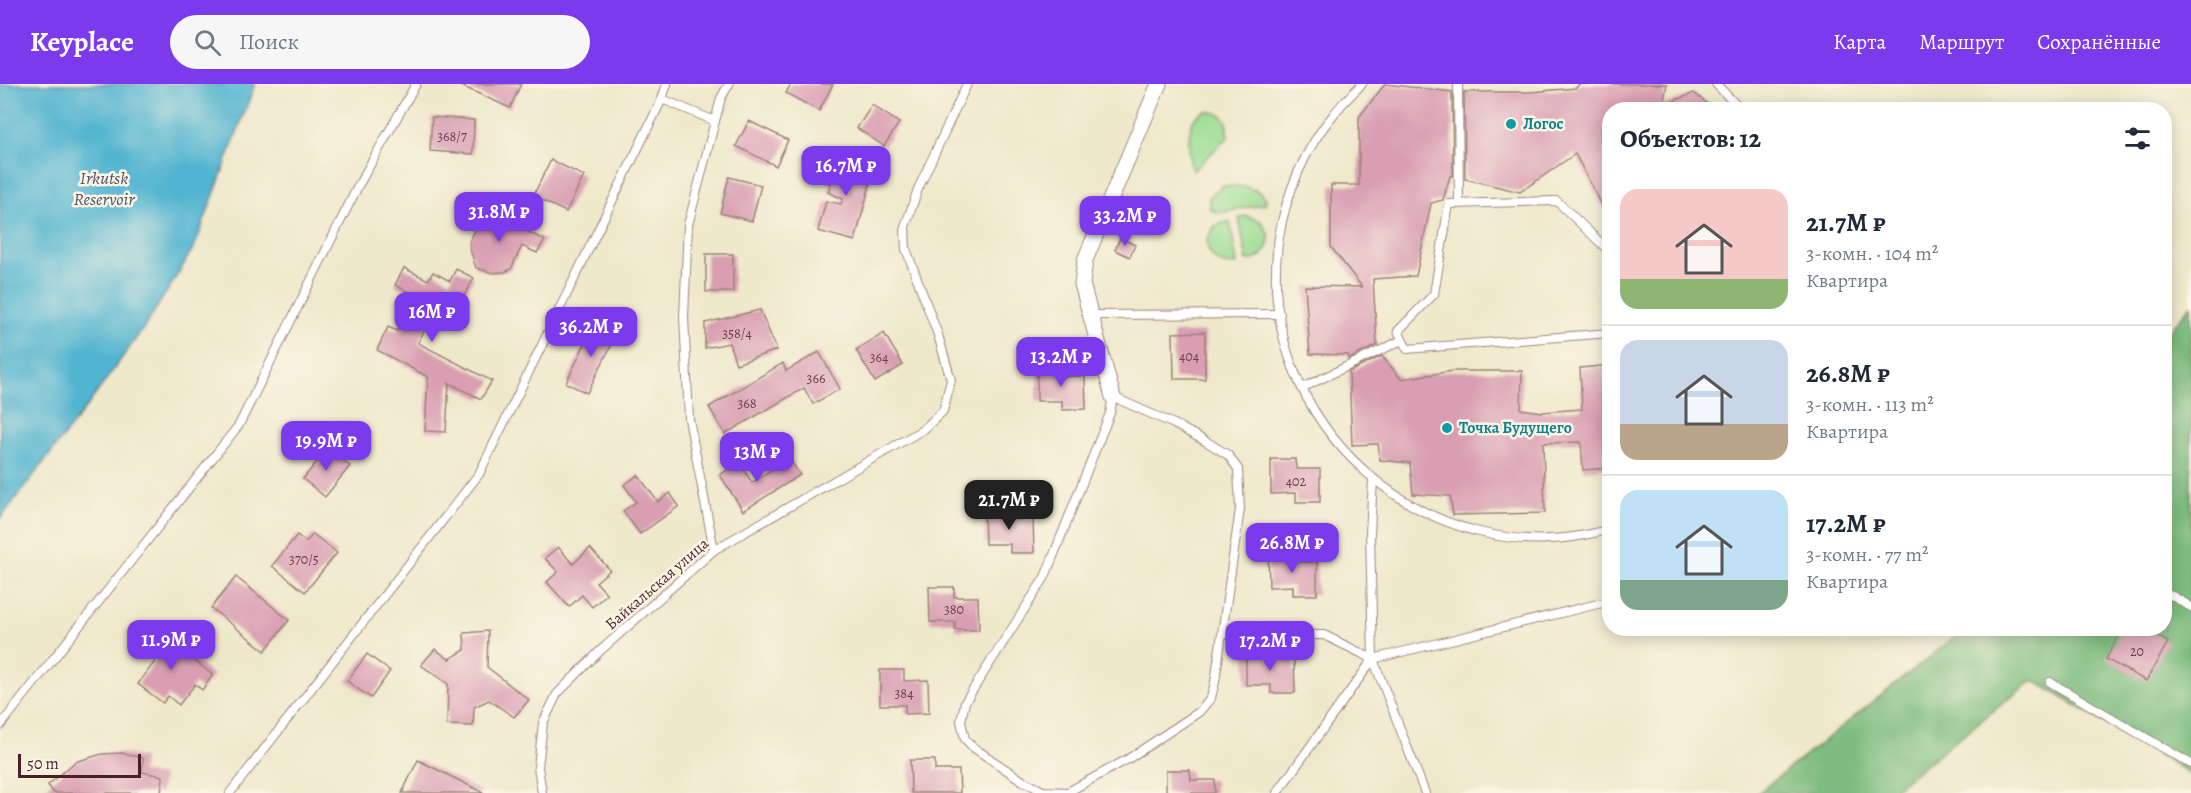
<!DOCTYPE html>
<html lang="ru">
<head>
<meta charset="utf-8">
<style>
  body { margin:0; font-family:Alegreya,serif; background:#f6f6f7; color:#1f2937; height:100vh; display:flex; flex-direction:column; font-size:22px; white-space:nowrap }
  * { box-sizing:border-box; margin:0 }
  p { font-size:20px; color:#747a83 }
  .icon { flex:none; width:33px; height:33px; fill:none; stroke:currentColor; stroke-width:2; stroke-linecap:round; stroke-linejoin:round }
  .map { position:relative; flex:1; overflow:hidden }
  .sheet { position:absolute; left:1602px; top:18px; width:570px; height:534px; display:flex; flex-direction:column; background:#fff; border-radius:24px; box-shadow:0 3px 15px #0003 }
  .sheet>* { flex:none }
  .scale { position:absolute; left:18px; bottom:15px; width:123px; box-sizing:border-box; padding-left:6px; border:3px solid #4a1f2b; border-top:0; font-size:16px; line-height:21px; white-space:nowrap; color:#4a1f2b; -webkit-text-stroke:4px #fcf5e5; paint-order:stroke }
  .price { position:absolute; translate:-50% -51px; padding:0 14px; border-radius:12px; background:#7c3aed; color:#fff; font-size:20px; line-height:39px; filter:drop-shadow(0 2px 3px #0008) }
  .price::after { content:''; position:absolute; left:50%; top:36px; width:18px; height:14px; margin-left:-9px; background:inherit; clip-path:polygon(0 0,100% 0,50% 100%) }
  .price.selected { background:#222; color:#fff }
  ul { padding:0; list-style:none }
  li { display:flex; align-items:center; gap:18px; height:150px; padding:0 18px }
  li+li { border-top:2px solid #e0e1e3 }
  li span { display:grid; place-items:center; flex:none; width:168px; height:120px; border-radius:18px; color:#555 }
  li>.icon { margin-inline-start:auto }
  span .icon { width:72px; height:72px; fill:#fffc; stroke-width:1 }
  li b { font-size:26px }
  h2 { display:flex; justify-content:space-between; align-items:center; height:72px; padding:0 18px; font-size:26px }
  header { display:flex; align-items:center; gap:36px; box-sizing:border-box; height:84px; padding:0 30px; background:#7c3aed; color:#fff }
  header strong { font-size:28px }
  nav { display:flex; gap:33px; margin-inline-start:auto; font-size:21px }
  .search { width:420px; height:54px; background:#f6f6f7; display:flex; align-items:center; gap:15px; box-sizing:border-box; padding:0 21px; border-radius:33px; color:#747a83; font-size:22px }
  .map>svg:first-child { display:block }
  .green { fill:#9cdd94; stroke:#737e60; stroke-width:1.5 }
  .forest { fill:#7dbc7e; stroke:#646e54; stroke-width:1.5 }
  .water { fill:#51b4d0; stroke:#4e6a7e; stroke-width:1.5 }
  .building { fill:#d99eb2 }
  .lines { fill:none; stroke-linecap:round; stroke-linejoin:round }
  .lane-casing { stroke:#9c847b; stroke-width:10 }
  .street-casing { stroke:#9c847b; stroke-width:17 }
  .lane { stroke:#fff; stroke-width:8 }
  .street { stroke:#fff; stroke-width:15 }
  .culture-dot { fill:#0f9aa8; stroke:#fcf5e5; stroke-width:2 }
  .labels { text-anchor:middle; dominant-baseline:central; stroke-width:5; stroke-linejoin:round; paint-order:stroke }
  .number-label { font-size:14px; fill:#6e3f4d }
  .culture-label { font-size:16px; font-weight:bold; fill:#0d838f; stroke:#fcf5e5; text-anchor:start }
  .street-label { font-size:16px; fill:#4a1f2b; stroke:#fcf5e5 }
  .water-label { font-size:18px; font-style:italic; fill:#4c5365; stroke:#fcf5e5 }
</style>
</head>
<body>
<header>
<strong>Keyplace</strong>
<div class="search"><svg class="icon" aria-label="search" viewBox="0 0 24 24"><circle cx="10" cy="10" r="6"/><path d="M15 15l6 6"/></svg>Поиск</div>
<nav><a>Карта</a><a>Маршрут</a><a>Сохранённые</a></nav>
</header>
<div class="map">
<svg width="2191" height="709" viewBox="0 0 2191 709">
  <rect width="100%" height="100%" fill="#fcf5e5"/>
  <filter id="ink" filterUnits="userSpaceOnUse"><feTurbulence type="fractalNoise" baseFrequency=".0167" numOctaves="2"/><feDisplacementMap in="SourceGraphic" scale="12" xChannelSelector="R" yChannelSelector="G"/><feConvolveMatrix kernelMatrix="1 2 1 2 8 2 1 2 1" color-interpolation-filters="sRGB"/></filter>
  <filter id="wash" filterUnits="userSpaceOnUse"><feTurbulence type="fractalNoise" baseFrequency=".008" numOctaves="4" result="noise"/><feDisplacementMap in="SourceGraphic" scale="24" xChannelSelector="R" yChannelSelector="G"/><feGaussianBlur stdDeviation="1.35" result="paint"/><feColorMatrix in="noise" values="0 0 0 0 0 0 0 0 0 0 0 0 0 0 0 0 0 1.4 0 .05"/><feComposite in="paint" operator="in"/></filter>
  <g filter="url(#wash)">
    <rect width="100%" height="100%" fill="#efe8cb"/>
    <g class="green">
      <path d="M1206 27C1223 28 1230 36 1228 53L1194 86 1190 82C1190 62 1183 35 1206 27Z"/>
      <path d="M1222 102C1238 102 1256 101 1266 115L1265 120 1219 129 1210 125 1209 114Z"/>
      <path d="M1246 132 1261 137 1269 151C1269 166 1262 175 1247 177L1239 134Z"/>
      <path d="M1230 137 1237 180C1219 183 1207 174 1207 155L1215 142Z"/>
    </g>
    <polygon class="forest" points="2191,221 2191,690 2033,596 1889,709 1758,709 1965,545 2164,544 2165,253"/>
    <polygon class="water" points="0,0 255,0 196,159 178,190 145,242 90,318 0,435"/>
    <g id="blocks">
      <g class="building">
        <polygon points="457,0 521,0 510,24"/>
        <polygon points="791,0 833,0 819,27 786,9"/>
        <polygon points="1385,0 1452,8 1453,92 1450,92 1443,116 1431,119 1416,192 1373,195 1377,261 1349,275 1348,271 1310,270 1305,202 1362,203 1331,163 1331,101 1359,101 1359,33"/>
        <polygon points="1579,0 1667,0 1663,21 1694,9 1715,26 1610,26 1610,136 1575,70 1520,108 1465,95 1464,8 1531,8 1576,4"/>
        <polygon points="872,21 899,39 884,62 857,44"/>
        <polygon points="432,33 474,36 473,70 430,67"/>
        <polygon points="749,37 788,56 776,82 736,62"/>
        <polygon points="833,70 875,81 855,157 818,147 826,117 841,120 843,115 828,108 831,99 826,98"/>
        <polygon points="551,76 584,92 566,128 533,112"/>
        <polygon points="729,93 761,101 752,137 720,129"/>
        <polygon points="476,123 545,156 537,169 522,162 511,185 505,188 493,189 476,184 470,165 470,156 478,141 471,136"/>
        <polygon points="1120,154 1135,161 1130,173 1115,166"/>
        <rect x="706" y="170" width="27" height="38"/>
        <polygon points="404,184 428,196 433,188 450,197 456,185 474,194 454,231 437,222 418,259 492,297 481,315 449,299 446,348 425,347 428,293 377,266 388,243 397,247 415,211 395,201"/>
        <polygon points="760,226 777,266 736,280 729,259 705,264 705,239"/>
        <polygon points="595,239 617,250 587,309 566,299"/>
        <polygon points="1205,248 1205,295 1174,295 1173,249"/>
        <polygon points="884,249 903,281 875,298 856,266"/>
        <polygon points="819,268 840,305 813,320 804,304 725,350 709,323 783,279 786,287"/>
        <polygon points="1382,272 1401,295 1453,287 1522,287 1521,325 1542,328 1582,325 1580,284 1610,281 1610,384 1583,386 1581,358 1543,359 1545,429 1453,431 1450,412 1413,410 1410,379 1380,376 1378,360 1352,361 1349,288"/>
        <polygon points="1037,282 1061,282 1061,293 1085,292 1086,325 1062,326 1062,317 1037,317"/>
        <polygon points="328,364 350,382 325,413 303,395"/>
        <polygon points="789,374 800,391 743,427 720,391 739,378 752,399"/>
        <polygon points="1271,375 1295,375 1296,385 1320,385 1320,418 1296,418 1296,409 1271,410"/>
        <polygon points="638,391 658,418 670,409 679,422 640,450 623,427 636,418 624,401"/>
        <polygon points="1009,425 1009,436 1033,435 1034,469 1010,469 1010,460 985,460 984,426"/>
        <polygon points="313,450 337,469 305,508 272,482 297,451 306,458"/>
        <polygon points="558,463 573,480 590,464 610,486 596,498 607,510 592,523 582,511 569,523 547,498 558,488 545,474"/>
        <polygon points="1268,468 1293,468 1293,478 1317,478 1317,511 1293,511 1293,502 1269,503"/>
        <polygon points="236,493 289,536 265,567 211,524"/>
        <polygon points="929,503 954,503 954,513 978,513 979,546 955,546 955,538 930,538"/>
        <polygon points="150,543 213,591 202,606 195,600 179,621 168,612 163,619 138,600 160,571 140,556"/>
        <polygon points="2123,544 2144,544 2168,558 2146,597 2106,575"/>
        <polygon points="488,547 487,583 529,616 514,633 489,616 474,623 473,642 447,641 448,600 421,581 435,565 449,575 465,566 464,549"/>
        <polygon points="1246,566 1270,566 1271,576 1294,576 1295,609 1271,609 1271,601 1246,601"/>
        <polygon points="367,570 390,587 371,614 347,597"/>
        <polygon points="880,586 904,586 904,597 928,596 929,629 905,630 905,621 880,621"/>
        <polygon points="122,669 143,674 142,688 163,692 161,709 54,709 48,701 75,678 102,670"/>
        <polygon points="418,676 484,709 402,709"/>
        <polygon points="910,676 935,676 935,686 959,686 960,709 911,709"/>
        <polygon points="1166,686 1190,686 1191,696 1215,696 1215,709 1166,709"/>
      </g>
    </g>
  </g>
  <g filter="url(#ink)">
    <use href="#blocks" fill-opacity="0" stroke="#9c847b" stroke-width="1.5"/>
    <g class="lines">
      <g class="lane-casing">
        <g id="lane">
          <path d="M1362 0C1352 10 1342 19 1334 30 1305 64 1286 110 1279 153 1250 338 1430 498 1610 445"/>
          <polyline points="1458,0 1459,120"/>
          <polyline points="1716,0 1741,26"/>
          <polyline points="662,15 715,37"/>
          <polyline points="1825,23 1826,26"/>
          <polyline points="1610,168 1557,117 1449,120 1434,210 1398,247 1407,265 1610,249"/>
          <polyline points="1090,231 1280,230"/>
          <polyline points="1302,304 1402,256"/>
          <polygon points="1113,313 1174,340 1207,358 1228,371 1238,385 1240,425 1215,598 1211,614 1199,628 1128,675 1068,708 1043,707 1023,697 974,664 965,655 961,637 965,618 1045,493 1110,329"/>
          <polyline points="1373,396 1370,449 1373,575 1610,517"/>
          <polyline points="714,466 689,335 684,233 688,141 721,14 729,0"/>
          <polyline points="2164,507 2191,523"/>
          <polyline points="1222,550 1324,551 1373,575 1425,709"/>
          <polyline points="2050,598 2191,680"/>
          <polyline points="0,642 239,341 358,102 416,0"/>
          <polyline points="230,709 479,390 662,15 667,0"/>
          <polyline points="542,709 538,683 543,639 557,610 600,567 714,466 924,345 943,327 951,296 938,251 906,165 905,143 918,105 967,0"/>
          <polyline points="1277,709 1373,575"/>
        </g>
      </g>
      <g class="street-casing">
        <polyline id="street" points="1113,313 1082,200 1085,176 1159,0"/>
      </g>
      <use href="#lane" class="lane"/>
      <use href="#street" class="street"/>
    </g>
  </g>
  <g class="culture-dot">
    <circle cx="1511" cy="40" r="6"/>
    <circle cx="1447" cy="344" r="6"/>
  </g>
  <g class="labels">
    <g class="number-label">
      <text x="452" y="52">368/7</text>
      <text x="737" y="249">358/4</text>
      <text x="1189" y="272">404</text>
      <text x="879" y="273">364</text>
      <text x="816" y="294">366</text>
      <text x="747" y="319">368</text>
      <text x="1296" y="397">402</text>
      <text x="304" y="475">370/5</text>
      <text x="954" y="525">380</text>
      <text x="2137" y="567">20</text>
      <text x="904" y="609">384</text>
    </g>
    <g class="culture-label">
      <text x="1523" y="40">Логос</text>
      <text x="1459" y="344">Точка Будущего</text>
    </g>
    <g class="street-label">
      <text transform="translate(657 500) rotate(-41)">Байкальская улица</text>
    </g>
    <g class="water-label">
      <text x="104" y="94">Irkutsk<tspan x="104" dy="21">Reservoir</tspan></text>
    </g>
  </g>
</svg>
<div class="scale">50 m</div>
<b class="price" style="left:846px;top:113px">16.7M ₽</b>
<b class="price" style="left:499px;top:159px">31.8M ₽</b>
<b class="price" style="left:1125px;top:163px">33.2M ₽</b>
<b class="price" style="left:432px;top:259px">16M ₽</b>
<b class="price" style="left:591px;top:274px">36.2M ₽</b>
<b class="price" style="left:1061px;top:304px">13.2M ₽</b>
<b class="price" style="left:326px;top:388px">19.9M ₽</b>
<b class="price" style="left:757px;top:399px">13M ₽</b>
<b class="price selected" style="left:1009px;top:447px">21.7M ₽</b>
<b class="price" style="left:1292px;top:490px">26.8M ₽</b>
<b class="price" style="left:171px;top:587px">11.9M ₽</b>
<b class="price" style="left:1270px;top:588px">17.2M ₽</b>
<section class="sheet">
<h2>Объектов: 12<svg class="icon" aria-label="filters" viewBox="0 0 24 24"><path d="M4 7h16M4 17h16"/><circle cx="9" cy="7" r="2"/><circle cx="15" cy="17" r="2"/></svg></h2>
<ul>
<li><span style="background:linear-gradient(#f6c9c9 75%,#8fb573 0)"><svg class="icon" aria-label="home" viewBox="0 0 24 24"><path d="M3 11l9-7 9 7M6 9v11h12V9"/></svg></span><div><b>21.7M ₽</b><p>3-комн. · 104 m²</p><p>Квартира</p></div></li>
<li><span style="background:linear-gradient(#c9d6e8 70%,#b9a48a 0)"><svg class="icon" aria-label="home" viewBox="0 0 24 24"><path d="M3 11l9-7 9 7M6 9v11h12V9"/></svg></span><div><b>26.8M ₽</b><p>3-комн. · 113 m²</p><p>Квартира</p></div></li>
<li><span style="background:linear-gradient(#bfe0f5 75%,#7fa58c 0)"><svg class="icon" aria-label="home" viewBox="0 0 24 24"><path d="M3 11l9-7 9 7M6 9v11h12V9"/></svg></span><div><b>17.2M ₽</b><p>3-комн. · 77 m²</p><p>Квартира</p></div></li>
</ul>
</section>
</div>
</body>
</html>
